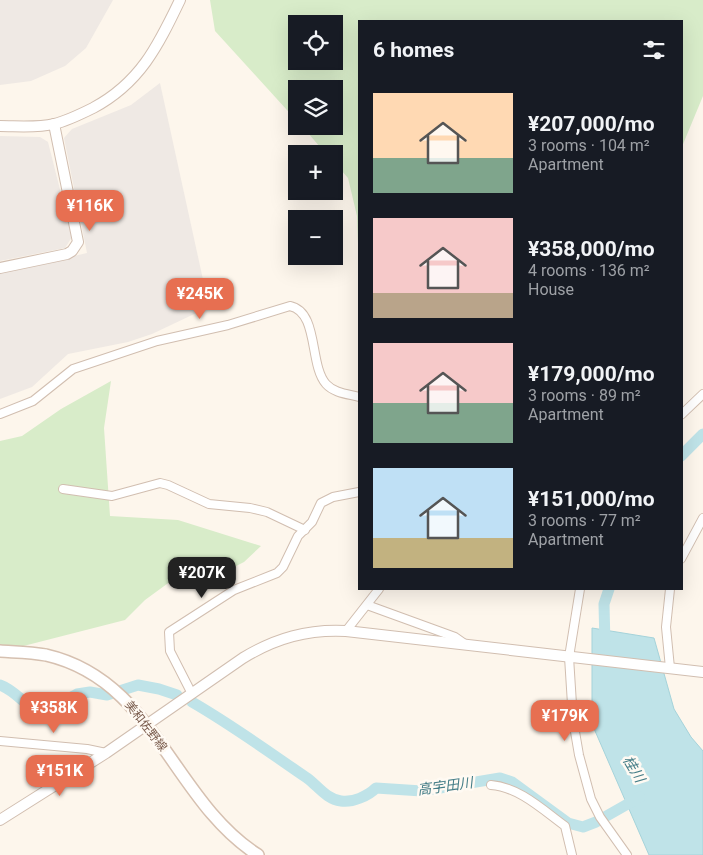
<!DOCTYPE html>
<html lang="en">
<head>
<meta charset="utf-8">
<style>
  body { margin:0; font-family:Roboto,"Noto Sans JP",sans-serif; background:#20242c; color:#f1f3f6; height:100vh; display:flex; flex-direction:column; font-size:19px; white-space:nowrap }
  * { box-sizing:border-box; margin:0 }
  p { font-size:16px; color:#9ea1a6 }
  .icon { flex:none; width:28px; height:28px; fill:none; stroke:currentColor; stroke-width:2; stroke-linecap:round; stroke-linejoin:round }
  .map { position:relative; flex:1; overflow:hidden }
  .side { position:absolute; left:358px; top:20px; width:325px; height:570px; display:flex; flex-direction:column; background:#171b24; border-radius:0px; box-shadow:0 5px 20px #0002 }
  .side>* { flex:none }
  .fabs { position:absolute; left:288px; top:15px; display:grid; gap:10px }
  .fabs a { display:grid; place-items:center; width:55px; height:55px; border-radius:0px; background:#171b24; box-shadow:0 5px 20px #0002; font-size:25px }
  .price { position:absolute; translate:-50% -42px; padding:0 11px; border-radius:10px; background:#e76f51; color:#fff; font-size:16px; line-height:32px; filter:drop-shadow(0 1px 2px #0008) }
  .price::after { content:''; position:absolute; left:50%; top:30px; width:15px; height:11px; margin-left:-8px; background:inherit; clip-path:polygon(0 0,100% 0,50% 100%) }
  .price.selected { background:#222; color:#fff }
  ul { padding:0; list-style:none }
  li { display:flex; align-items:center; gap:15px; height:125px; padding:0 15px }
  li span { display:grid; place-items:center; flex:none; width:140px; height:100px; border-radius:0px; color:#555 }
  li>.icon { margin-inline-start:auto }
  span .icon { width:60px; height:60px; fill:#fffc; stroke-width:1 }
  li b { font-size:21px }
  h2 { display:flex; justify-content:space-between; align-items:center; height:60px; padding:0 15px; font-size:21px }
  .map>svg:first-child { display:block }
  .industrial { fill:#efe9e4 }
  .green { fill:#d8ecc9; fill-rule:evenodd }
  .water { fill:#bfe3e8; stroke:#a5d3da }
  .lines { fill:none; stroke-linecap:round; stroke-linejoin:round }
  .river { stroke:#bfe3e8; stroke-width:11 }
  .minor-casing { stroke:#d1beb0; stroke-width:10 }
  .tertiary-casing { stroke:#d1beb0; stroke-width:12 }
  .secondary-casing { stroke:#d6c0b0; stroke-width:14 }
  .minor { stroke:#fff; stroke-width:8 }
  .tertiary { stroke:#fff; stroke-width:10 }
  .secondary { stroke:#fff; stroke-width:11 }
  .labels { text-anchor:middle; dominant-baseline:central; stroke-width:5; stroke-linejoin:round; paint-order:stroke }
  .street-label { font-size:12px; fill:#7a5c4d; stroke:#fffaf3 }
  .water-label { font-size:14px; font-style:italic; fill:#437c86; stroke:#fffaf3 }
</style>
</head>
<body>
<div class="map">
<svg width="703" height="855" viewBox="0 0 703 855">
  <rect width="100%" height="100%" fill="#fdf6ec"/>
  <g class="industrial">
    <polygon points="0,0 113,0 86,48 65,66 31,81 0,85"/>
    <polygon points="160,83 209,307 152,334 128,342 68,354 32,387 0,399 0,273 87,253 64,138 72,129 131,105"/>
    <polygon points="0,136 40,137 48,142 72,237 65,248 0,261"/>
  </g>
  <g class="green">
    <path d="M210 0H703V96L681 149V21H359V271L357 216 348 178 334 162V154H326L302 126H334V89H296V120L215 31ZM296 24H334V61H296Z"/>
    <polygon points="111,381 104,428 110,516 178,520 261,546 244,562 209,580 171,581 145,600 125,620 0,652 0,441 22,436 61,409"/>
  </g>
  <polygon class="water" points="592,628 654,638 674,709 691,737 703,751 703,855 649,855 592,724"/>
  <g class="lines">
    <g class="river">
      <polyline points="681,456 703,434"/>
      <polyline points="605,645 604,604 609,589"/>
      <path d="M0 685C17 691 25 707 42 713L77 694 90 692 107 695 138 685 159 689 177 695"/>
      <path d="M192 702C232 725 269 752 307 778 318 786 326 799 341 801 352 803 368 796 376 788L422 791 500 778 512 782 568 823 583 827 596 822 640 797"/>
    </g>
    <g class="minor-casing">
      <g id="minor">
        <path d="M0 414 33 401 73 369 157 341 228 325 290 306C319 312 309 365 326 384 334 393 348 394 359 397"/>
        <polyline points="681,415 703,394"/>
        <polyline points="63,489 112,496 160,483 168,485 209,504 250,508 267,512 305,530"/>
        <polyline points="681,559 703,518"/>
        <polyline points="580,589 569,657 573,720 579,755 591,799 600,817 627,855"/>
        <polyline points="670,589 666,627 670,668"/>
        <polyline points="367,605 455,637 465,644"/>
        <polyline points="346,631 379,589"/>
        <polyline points="192,694 170,651 169,632 234,590 277,573 283,567 298,536 312,522 321,503 333,497 359,492"/>
        <polyline points="0,741 87,749 106,753"/>
        <path d="M491 785C519 787 543 810 565 826L572 855"/>
      </g>
    </g>
    <g class="tertiary-casing">
      <g id="tertiary">
        <path d="M0 126C17 126 37 128 54 124 67 121 81 114 93 108 140 83 158 46 180 0"/>
        <polyline points="0,268 67,254 72,251 78,242 54,124"/>
        <path d="M0 820 106 753 243 658C276 638 308 629 346 631L703 672"/>
      </g>
    </g>
    <g class="secondary-casing">
      <path id="secondary" d="M0 651C15 652 31 652 46 655 155 680 172 800 258 855"/>
    </g>
    <use href="#minor" class="minor"/>
    <use href="#tertiary" class="tertiary"/>
    <use href="#secondary" class="secondary"/>
  </g>
  <g class="labels">
    <g class="street-label">
      <text transform="translate(146 726) rotate(52)">美和佐野線</text>
    </g>
    <g class="water-label">
      <text transform="translate(634 769) rotate(59)">桂川</text>
      <text transform="translate(445 786) rotate(-8)">高宇田川</text>
    </g>
  </g>
</svg>
<div class="fabs">
<a><svg class="icon" aria-label="locate" viewBox="0 0 24 24"><circle cx="12" cy="12" r="6"/><path d="M12 2v4M12 18v4M2 12h4M18 12h4"/></svg></a>
<a><svg class="icon" aria-label="layers" viewBox="0 0 24 24"><path d="M12 4l9 5-9 5-9-5zM3 14l9 5 9-5"/></svg></a>
<a>+</a>
<a>−</a>
</div>
<b class="price" style="left:90px;top:232px">¥116K</b>
<b class="price" style="left:200px;top:320px">¥245K</b>
<b class="price selected" style="left:202px;top:599px">¥207K</b>
<b class="price" style="left:54px;top:734px">¥358K</b>
<b class="price" style="left:565px;top:742px">¥179K</b>
<b class="price" style="left:60px;top:797px">¥151K</b>
<section class="side">
<h2>6 homes<svg class="icon" aria-label="filters" viewBox="0 0 24 24"><path d="M4 7h16M4 17h16"/><circle cx="9" cy="7" r="2"/><circle cx="15" cy="17" r="2"/></svg></h2>
<ul>
<li><span style="background:linear-gradient(#ffd9b3 65%,#7fa58c 0)"><svg class="icon" aria-label="home" viewBox="0 0 24 24"><path d="M3 11l9-7 9 7M6 9v11h12V9"/></svg></span><div><b>¥207,000/mo</b><p>3 rooms · 104 m²</p><p>Apartment</p></div></li>
<li><span style="background:linear-gradient(#f6c9c9 75%,#b9a48a 0)"><svg class="icon" aria-label="home" viewBox="0 0 24 24"><path d="M3 11l9-7 9 7M6 9v11h12V9"/></svg></span><div><b>¥358,000/mo</b><p>4 rooms · 136 m²</p><p>House</p></div></li>
<li><span style="background:linear-gradient(#f6c9c9 60%,#7fa58c 0)"><svg class="icon" aria-label="home" viewBox="0 0 24 24"><path d="M3 11l9-7 9 7M6 9v11h12V9"/></svg></span><div><b>¥179,000/mo</b><p>3 rooms · 89 m²</p><p>Apartment</p></div></li>
<li><span style="background:linear-gradient(#bfe0f5 70%,#c2b280 0)"><svg class="icon" aria-label="home" viewBox="0 0 24 24"><path d="M3 11l9-7 9 7M6 9v11h12V9"/></svg></span><div><b>¥151,000/mo</b><p>3 rooms · 77 m²</p><p>Apartment</p></div></li>
</ul>
</section>
</div>
</body>
</html>
